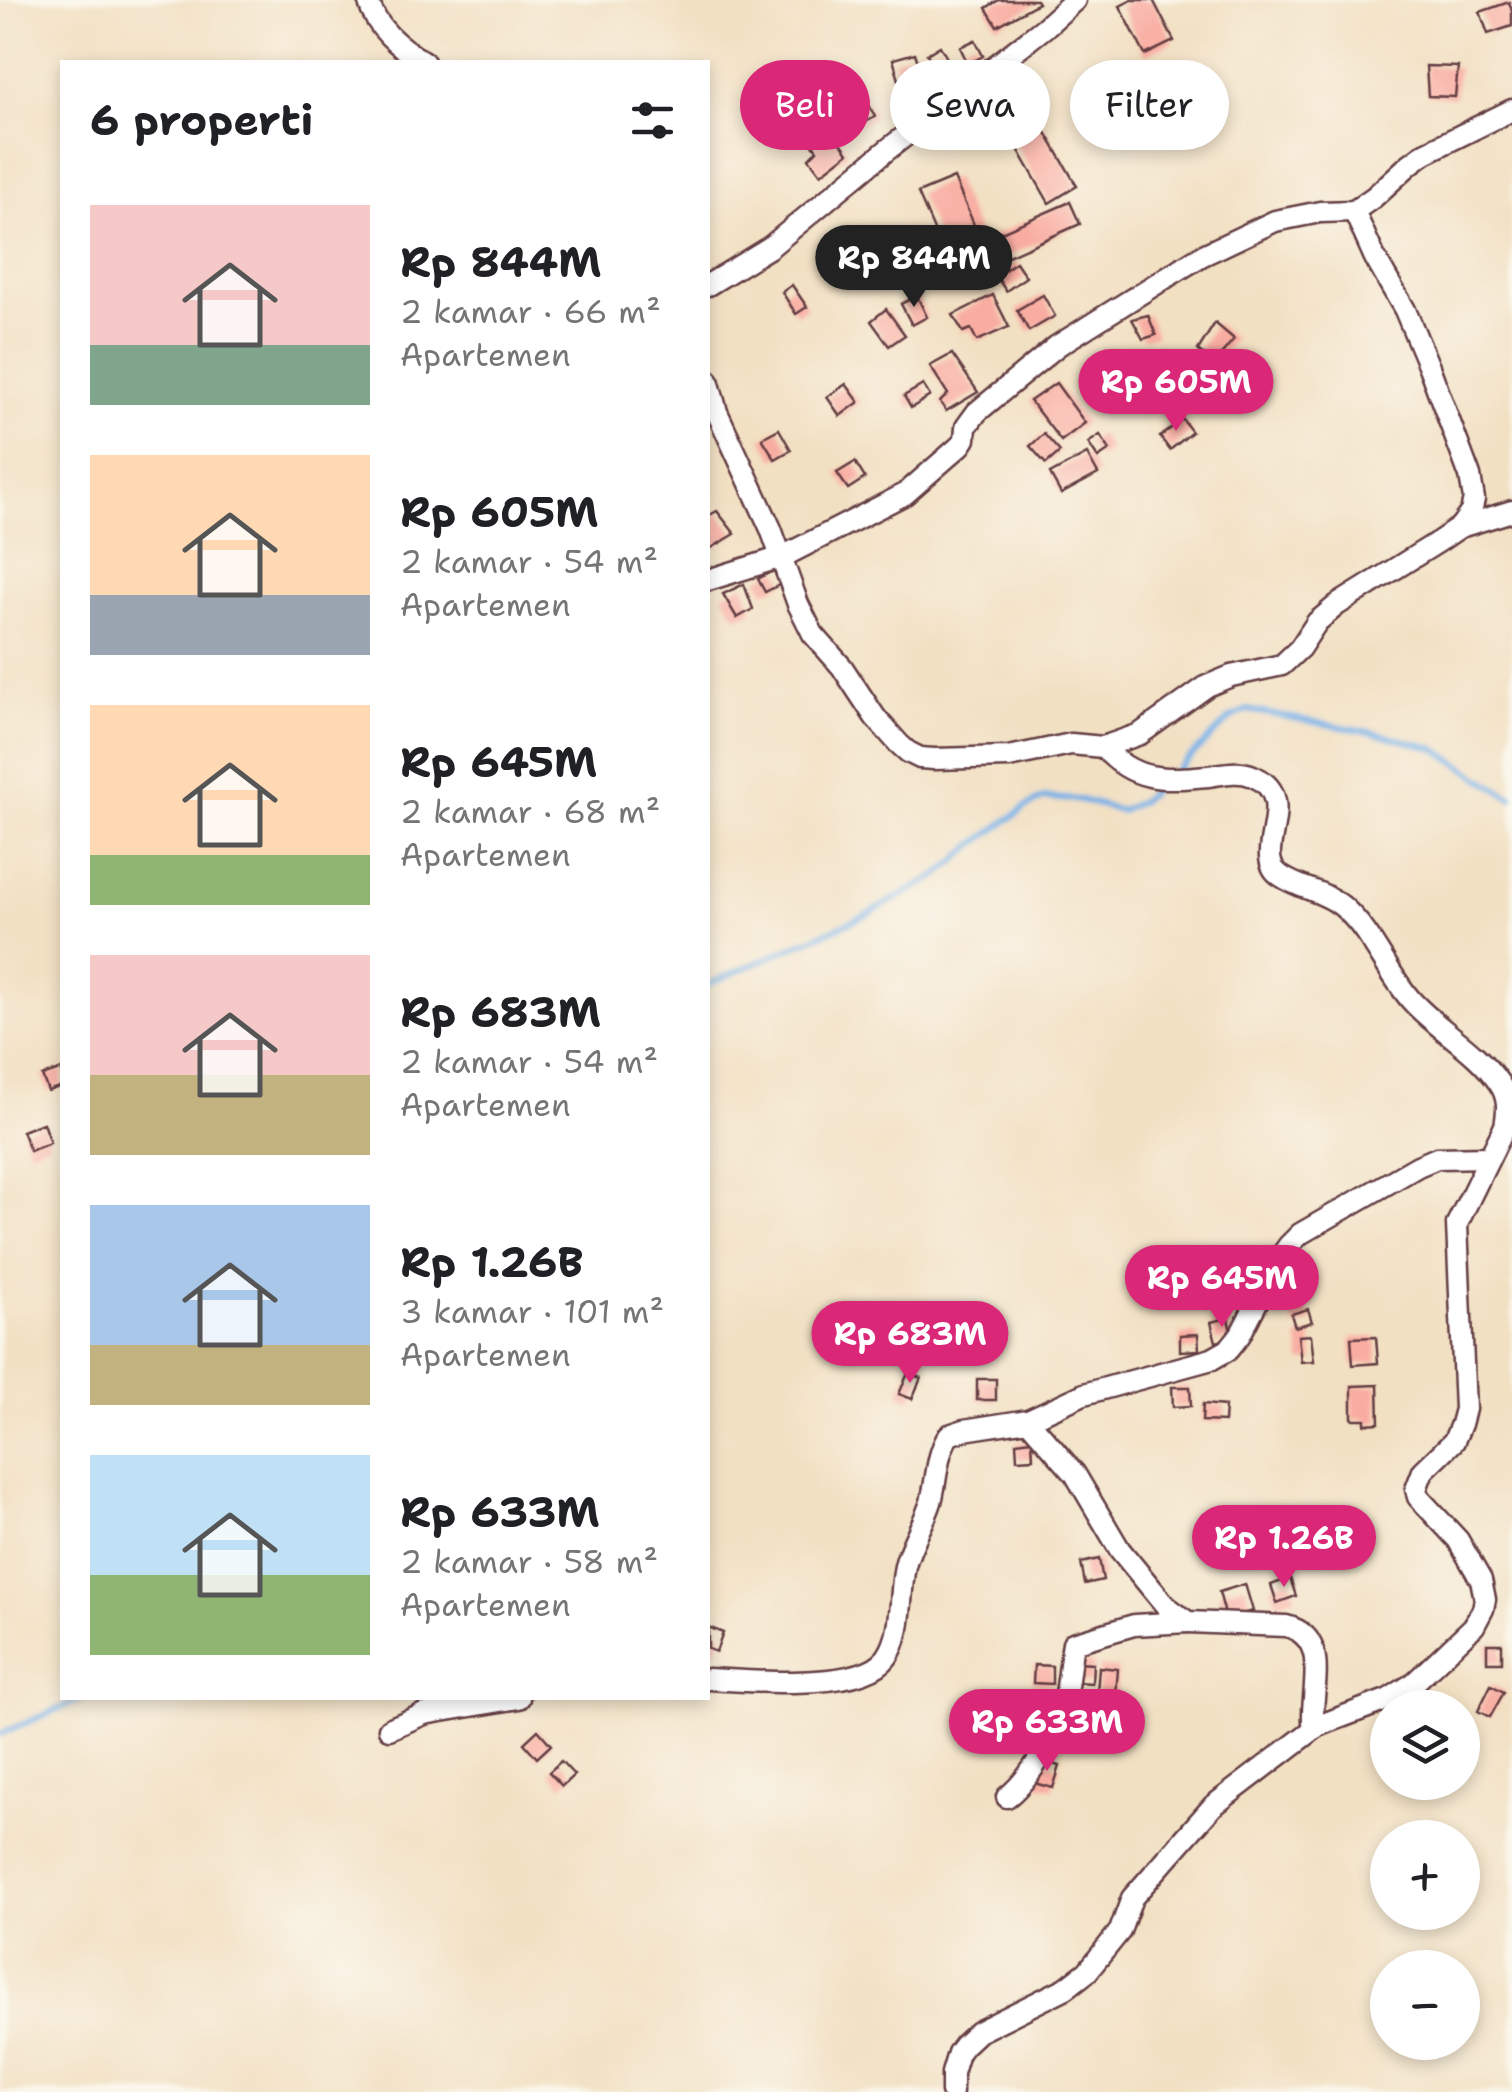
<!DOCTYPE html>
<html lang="id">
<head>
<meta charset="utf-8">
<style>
  body { margin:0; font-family:"Shantell Sans",sans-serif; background:#f6f6f6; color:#202124; height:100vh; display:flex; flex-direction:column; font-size:38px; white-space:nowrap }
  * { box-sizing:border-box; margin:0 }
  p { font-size:32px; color:#757577 }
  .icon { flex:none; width:55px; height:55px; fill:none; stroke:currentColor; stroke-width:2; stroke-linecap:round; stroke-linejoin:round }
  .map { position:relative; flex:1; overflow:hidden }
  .panel { position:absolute; left:60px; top:60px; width:650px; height:1640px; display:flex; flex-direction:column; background:#fff; border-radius:0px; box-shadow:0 5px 15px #0003 }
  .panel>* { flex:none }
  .banner { position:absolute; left:740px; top:60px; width:620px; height:90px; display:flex; gap:20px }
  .controls { position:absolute; left:1370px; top:1690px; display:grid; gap:20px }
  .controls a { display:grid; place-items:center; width:110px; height:110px; border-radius:50%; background:#fff; box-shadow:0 5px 15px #0003; font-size:50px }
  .price { position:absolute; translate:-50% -85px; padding:0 22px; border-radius:35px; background:#db2777; color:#fff; font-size:32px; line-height:65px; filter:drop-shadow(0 2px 5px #0008) }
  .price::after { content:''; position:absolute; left:50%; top:60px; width:30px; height:22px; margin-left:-15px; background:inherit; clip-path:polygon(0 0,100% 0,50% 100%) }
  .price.active { background:#222; color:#fff }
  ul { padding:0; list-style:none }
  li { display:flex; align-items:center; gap:30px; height:250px; padding:0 30px }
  li span { display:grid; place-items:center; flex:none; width:280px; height:200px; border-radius:0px; color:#555 }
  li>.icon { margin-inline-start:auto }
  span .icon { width:120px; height:120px; fill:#fffc; stroke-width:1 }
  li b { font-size:42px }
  h2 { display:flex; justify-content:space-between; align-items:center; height:120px; padding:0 30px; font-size:42px }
  .chip { padding:0 35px; border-radius:45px; background:#fff; box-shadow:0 5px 15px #0003; font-size:35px; line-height:90px }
  .chip.active { background:#db2777; color:#fff }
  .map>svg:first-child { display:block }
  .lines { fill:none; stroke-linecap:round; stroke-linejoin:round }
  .stream { stroke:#77b1e7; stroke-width:6 }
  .building { fill:#f9ada2 }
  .minor-casing { stroke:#633c42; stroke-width:25 }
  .minor { stroke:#fff; stroke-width:20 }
</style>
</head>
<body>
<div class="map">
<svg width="1512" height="2092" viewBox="0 0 1512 2092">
  <rect width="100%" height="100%" fill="#fbf7ec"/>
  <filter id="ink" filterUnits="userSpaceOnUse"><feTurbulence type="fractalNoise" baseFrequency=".01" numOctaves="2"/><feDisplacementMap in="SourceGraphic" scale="20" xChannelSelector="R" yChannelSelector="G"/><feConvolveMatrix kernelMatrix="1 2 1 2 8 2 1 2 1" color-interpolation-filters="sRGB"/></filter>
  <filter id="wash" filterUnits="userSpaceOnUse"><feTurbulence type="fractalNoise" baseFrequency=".0048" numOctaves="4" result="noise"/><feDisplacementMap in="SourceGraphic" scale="40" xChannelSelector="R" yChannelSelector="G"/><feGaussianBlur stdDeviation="2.25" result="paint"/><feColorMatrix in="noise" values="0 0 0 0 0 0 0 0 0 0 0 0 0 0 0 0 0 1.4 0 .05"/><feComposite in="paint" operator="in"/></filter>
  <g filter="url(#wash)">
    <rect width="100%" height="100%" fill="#f2e0c3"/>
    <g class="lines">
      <g class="stream">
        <polyline points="1174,773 1232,717 1247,710 1371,732 1434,748 1512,798"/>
        <polyline points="708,984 868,914 939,875 975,844 1026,807 1044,798 1081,800 1121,811 1141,801 1160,783"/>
        <polyline points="0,1734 84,1698"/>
      </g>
    </g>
    <g id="blocks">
      <g class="building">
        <polygon points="999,0 1036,0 1038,3 997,26 986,8"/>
        <polygon points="1132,0 1153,0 1174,41 1145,55 1120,6"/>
        <polygon points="1509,2 1512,11 1512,26 1488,34 1480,12"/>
        <polygon points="975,40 983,56 968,64 960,47"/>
        <polygon points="940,46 956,74 943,83 927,54"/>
        <polygon points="915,53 922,74 899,80 893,59"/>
        <polygon points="1426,66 1458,67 1455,97 1428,96"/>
        <polygon points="1099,68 1146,76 1138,125 1090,117"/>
        <polygon points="861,90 875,117 856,127 842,100"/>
        <polygon points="1022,91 1077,186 1049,203 994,107"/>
        <polygon points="832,129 848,153 821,174 809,158 817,150 812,143"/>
        <polygon points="954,178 981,241 1070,202 1080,224 963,276 957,262 949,265 918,193"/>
        <polygon points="1016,262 1026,277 1006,291 996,276"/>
        <polygon points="792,285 807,307 796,314 782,292"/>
        <polygon points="993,295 1009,327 977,341 971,329 963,332 953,315"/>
        <polygon points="1043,295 1055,316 1029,331 1017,310"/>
        <polygon points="917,296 927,317 912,325 901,304"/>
        <polygon points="886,309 905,335 889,346 871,321"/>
        <polygon points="1148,315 1156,335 1143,339 1132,319"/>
        <polygon points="1215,323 1234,339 1213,364 1198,350"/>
        <polygon points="952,354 978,392 946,411 940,402 948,394 930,366"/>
        <polygon points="1124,364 1139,386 1120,398 1105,377"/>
        <polygon points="1056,383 1085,423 1061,441 1030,401"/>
        <polygon points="846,384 859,402 840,416 827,397"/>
        <polygon points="923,385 930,396 911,408 904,396"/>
        <polygon points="1182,419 1192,432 1170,450 1160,437"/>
        <polygon points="779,429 791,450 775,459 762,438"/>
        <polygon points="1044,434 1060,452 1046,464 1030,446"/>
        <polygon points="1100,435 1110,450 1098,458 1088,443"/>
        <polygon points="1087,454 1098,474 1061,494 1050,474"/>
        <polygon points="855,462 865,478 848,489 837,473"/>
        <polygon points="717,511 735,534 708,550 708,516"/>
        <polygon points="778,568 785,582 765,592 758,579"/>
        <polygon points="744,584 753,609 737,618 723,594"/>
        <polygon points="62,1069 62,1086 48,1091 42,1076"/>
        <polygon points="43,1123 50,1143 30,1151 22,1131"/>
        <polygon points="1300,1278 1304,1293 1288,1297 1284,1283"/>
        <polygon points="1234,1280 1246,1296 1234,1304 1223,1289"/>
        <polygon points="1308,1309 1312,1322 1295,1327 1291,1314"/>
        <polygon points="1228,1318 1232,1338 1216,1342 1211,1322"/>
        <polygon points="1198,1334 1199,1350 1180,1351 1180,1335"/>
        <polygon points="1311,1335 1314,1361 1301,1362 1298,1336"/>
        <polygon points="1376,1337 1378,1363 1353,1365 1351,1338"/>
        <polygon points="908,1373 921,1378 912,1399 899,1394"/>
        <rect x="977" y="1379" width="19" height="21"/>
        <polygon points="1378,1385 1379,1423 1365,1424 1365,1419 1352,1419 1352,1386"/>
        <polygon points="1172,1387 1190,1387 1191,1406 1173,1407"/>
        <polygon points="1203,1404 1225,1406 1224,1422 1202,1421"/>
        <polygon points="1032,1440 1033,1458 1017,1459 1016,1442"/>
        <polygon points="1099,1559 1103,1580 1085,1584 1081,1563"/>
        <polygon points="1290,1578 1296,1596 1277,1603 1271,1585"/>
        <polygon points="1245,1584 1253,1611 1226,1618 1219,1592"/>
        <polygon points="708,1627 723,1633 716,1652 708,1649"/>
        <rect x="1487" y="1644" width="15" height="18"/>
        <polygon points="1077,1662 1093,1663 1092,1683 1076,1682"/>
        <polygon points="1034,1665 1052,1666 1052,1684 1033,1683"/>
        <polygon points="1099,1667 1118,1669 1116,1695 1097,1693"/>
        <polygon points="1491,1685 1504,1692 1490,1717 1478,1711"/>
        <rect x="1072" y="1700" width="19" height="16"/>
        <polygon points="538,1730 551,1745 537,1758 524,1743"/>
        <polygon points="1041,1760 1060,1766 1053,1788 1034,1783"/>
        <polygon points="561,1761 574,1775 562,1786 549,1772"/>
      </g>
    </g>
  </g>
  <g filter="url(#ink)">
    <use href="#blocks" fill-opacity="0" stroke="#633c42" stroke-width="2.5"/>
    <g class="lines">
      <g class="minor-casing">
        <g id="minor">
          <path d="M368 0C376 29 399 47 424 62"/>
          <polyline points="708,285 770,247 887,150 1044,28 1075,0"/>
          <polyline points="708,380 717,412 771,529 798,604 813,634 842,667 875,717 899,744 908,752 920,758 934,759 1009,757 1071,744 1103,747 1140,734 1207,686 1231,676 1282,665 1300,648 1317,622 1337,605 1438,542 1460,527 1471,512 1474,499 1470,476 1429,367 1405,310 1375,258 1354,211"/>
          <polyline points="1460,527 1512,511"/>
          <polyline points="708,580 782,557 905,494 961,445 965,439 966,427 977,412 1057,346 1167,277 1201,256 1275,221 1320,212 1354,211 1374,197 1410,164 1425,153 1512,110"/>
          <path d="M1028 1420 1075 1474 1120 1550 1166 1606 1188 1622 1286 1626C1331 1637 1311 1689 1313 1722L1318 1726"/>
          <path d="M708 1679C747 1681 862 1692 887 1657 904 1633 899 1594 905 1566 910 1544 924 1524 931 1502 937 1480 936 1455 949 1435L964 1430 1028 1420 1084 1394 1212 1359 1228 1350 1240 1335 1281 1256 1289 1245 1300 1234 1418 1166 1437 1158 1489 1157"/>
          <polyline points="389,1729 424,1714 519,1698"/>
          <path d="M1007 1797C1026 1783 1056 1737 1062 1713 1068 1691 1069 1666 1073 1643L1134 1625 1188 1622"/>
          <path d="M952 2092V2073L958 2053 964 2045 978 2032 1066 1988 1087 1972 1120 1931 1132 1898 1213 1806 1318 1726 1389 1699 1414 1683 1474 1626 1483 1609 1485 1599 1481 1580 1458 1540 1418 1497 1416 1489 1423 1471 1454 1441 1461 1424 1465 1409 1457 1224 1505 1126C1508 1110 1509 1097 1499 1083 1476 1049 1436 1029 1410 999 1385 969 1372 932 1342 906 1324 891 1300 889 1281 876 1248 855 1304 798 1253 776 1239 770 1223 774 1208 776 1164 780 1134 782 1103 747"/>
        </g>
      </g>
      <use href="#minor" class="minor"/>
    </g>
  </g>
</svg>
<div class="controls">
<a><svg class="icon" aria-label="layers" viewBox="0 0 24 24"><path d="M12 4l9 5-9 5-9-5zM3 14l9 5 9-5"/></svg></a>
<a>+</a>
<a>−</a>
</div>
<b class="price active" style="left:914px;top:310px">Rp 844M</b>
<b class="price" style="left:1176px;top:434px">Rp 605M</b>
<b class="price" style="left:1222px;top:1330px">Rp 645M</b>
<b class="price" style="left:910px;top:1386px">Rp 683M</b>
<b class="price" style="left:1284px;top:1590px">Rp 1.26B</b>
<b class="price" style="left:1047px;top:1774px">Rp 633M</b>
<div class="banner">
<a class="chip active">Beli</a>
<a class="chip">Sewa</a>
<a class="chip">Filter</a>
</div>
<section class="panel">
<h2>6 properti<svg class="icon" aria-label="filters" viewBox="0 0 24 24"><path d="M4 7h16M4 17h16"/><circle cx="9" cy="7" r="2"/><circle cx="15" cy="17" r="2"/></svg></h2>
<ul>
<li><span style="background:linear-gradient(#f6c9c9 70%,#7fa58c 0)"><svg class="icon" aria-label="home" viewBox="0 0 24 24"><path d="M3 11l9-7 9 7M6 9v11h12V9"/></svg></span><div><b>Rp 844M</b><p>2 kamar · 66 m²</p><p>Apartemen</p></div></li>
<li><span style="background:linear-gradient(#ffd9b3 70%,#9aa5b1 0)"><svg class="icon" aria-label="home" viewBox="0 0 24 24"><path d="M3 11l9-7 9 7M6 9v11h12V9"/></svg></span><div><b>Rp 605M</b><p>2 kamar · 54 m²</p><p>Apartemen</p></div></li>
<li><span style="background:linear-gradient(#ffd9b3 75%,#8fb573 0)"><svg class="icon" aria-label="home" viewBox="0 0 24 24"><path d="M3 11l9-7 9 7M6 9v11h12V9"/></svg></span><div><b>Rp 645M</b><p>2 kamar · 68 m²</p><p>Apartemen</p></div></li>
<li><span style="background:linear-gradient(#f6c9c9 60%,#c2b280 0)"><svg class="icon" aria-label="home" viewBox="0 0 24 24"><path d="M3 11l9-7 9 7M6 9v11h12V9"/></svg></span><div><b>Rp 683M</b><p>2 kamar · 54 m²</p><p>Apartemen</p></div></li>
<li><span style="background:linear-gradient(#a9c7e8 70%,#c2b280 0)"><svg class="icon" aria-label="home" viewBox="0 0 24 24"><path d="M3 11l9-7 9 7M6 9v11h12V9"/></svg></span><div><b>Rp 1.26B</b><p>3 kamar · 101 m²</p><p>Apartemen</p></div></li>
<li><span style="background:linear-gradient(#bfe0f5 60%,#8fb573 0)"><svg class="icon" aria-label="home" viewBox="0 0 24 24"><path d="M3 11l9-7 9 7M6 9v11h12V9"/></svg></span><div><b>Rp 633M</b><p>2 kamar · 58 m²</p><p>Apartemen</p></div></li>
</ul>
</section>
</div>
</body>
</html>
